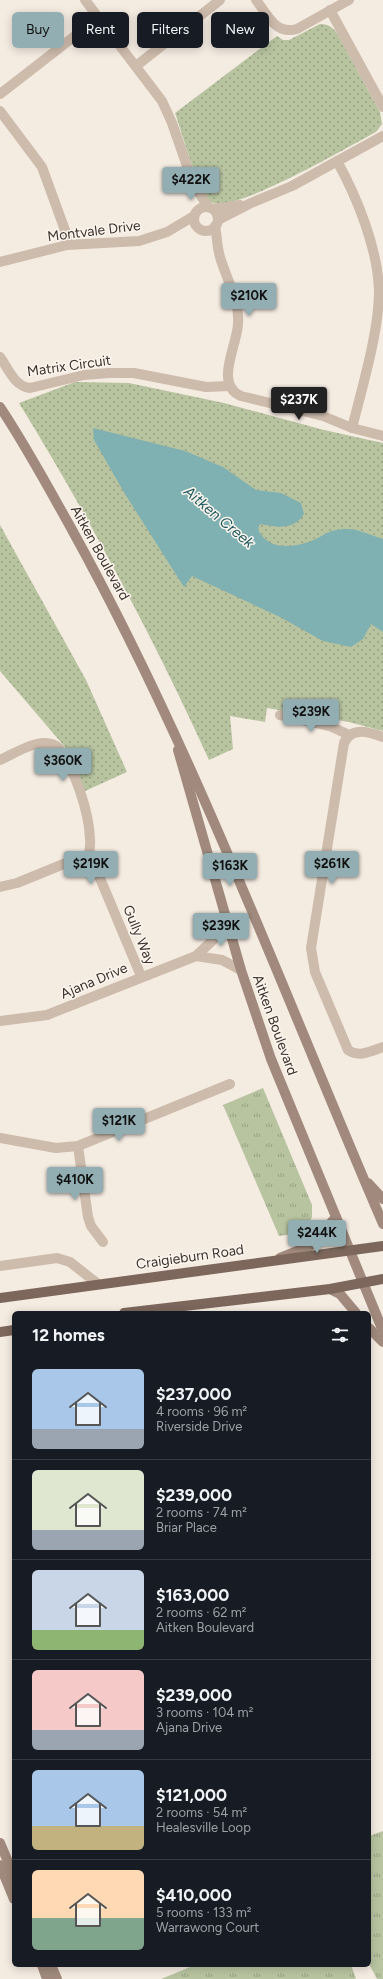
<!DOCTYPE html>
<html lang="en">
<head>
<meta charset="utf-8">
<style>
  body { margin:0; font-family:Figtree,sans-serif; background:#242831; color:#f1f3f6; height:100vh; display:flex; flex-direction:column; font-size:15px; white-space:nowrap }
  * { box-sizing:border-box; margin:0 }
  p { font-size:13px; color:#9ea1a6 }
  .icon { flex:none; width:22px; height:22px; fill:none; stroke:currentColor; stroke-width:2; stroke-linecap:round; stroke-linejoin:round }
  .map { position:relative; flex:1; overflow:hidden }
  .side { position:absolute; left:12px; top:1311px; width:359px; height:656px; display:flex; flex-direction:column; background:#171b24; border-radius:6px; box-shadow:0 2px 10px #0003 }
  .side>* { flex:none }
  .hud { position:absolute; left:12px; top:12px; width:359px; height:36px; display:flex; gap:8px }
  .price { position:absolute; translate:-50% -34px; padding:0 9px; border-radius:4px; background:#92aeb2; color:#111; font-size:13px; line-height:26px; filter:drop-shadow(0 1px 2px #0008) }
  .price::after { content:''; position:absolute; left:50%; top:24px; width:12px; height:9px; margin-left:-6px; background:inherit; clip-path:polygon(0 0,100% 0,50% 100%) }
  .price.current { background:#222; color:#fff }
  ul { padding:0; list-style:none }
  li { display:flex; align-items:center; gap:12px; height:100px; padding:0 20px }
  li+li { border-top:1px solid #363941 }
  li span { display:grid; place-items:center; flex:none; width:112px; height:80px; border-radius:6px; color:#555 }
  li>.icon { margin-inline-start:auto }
  span .icon { width:48px; height:48px; fill:#fffc; stroke-width:1 }
  li b { font-size:17px }
  h2 { display:flex; justify-content:space-between; align-items:center; height:48px; padding:0 20px; font-size:17px }
  .tag { padding:0 14px; border-radius:6px; background:#171b24; box-shadow:0 2px 10px #0003; font-size:14px; line-height:36px }
  .tag.current { background:#92aeb2; color:#111 }
  .map>svg:first-child { display:block }
  .grass { fill:url(#grass-tufts) }
  .park { fill:url(#park-dots) }
  .water { fill:#7fb0b2 }
  .lines { fill:none; stroke-linecap:round; stroke-linejoin:round }
  .street { stroke:#cdbbac; stroke-width:10 }
  .secondary { stroke:#a18a7d; stroke-width:10 }
  .primary { stroke:#7d675c; stroke-width:10 }
  .labels { text-anchor:middle; dominant-baseline:central; stroke-width:3; stroke-linejoin:round; paint-order:stroke }
  .street-label { font-size:14px; fill:#3b302b; stroke:#fbf5ee }
  .water-label { font-size:15px; font-style:italic; fill:#1f5a5e; stroke:#fbf5ee }
</style>
</head>
<body>
<div class="map">
<svg width="383" height="1979" viewBox="0 0 383 1979">
  <defs>
    <pattern id="grass-tufts" width="24" height="20" patternUnits="userSpaceOnUse"><rect width="24" height="20" fill="#b8c4a0"/><path d="M3 7l-1-3M5 7V3M7 7l1-3M15 17l-1-3M17 17v-4M19 17l1-3" fill="none" stroke="#97a083"/></pattern>
    <pattern id="park-dots" width="8" height="8" patternUnits="userSpaceOnUse"><rect width="8" height="8" fill="#b8c4a0"/><path d="M2 2h.1M6 6h.1" fill="none" stroke="#97a083" stroke-width="1.8" stroke-linecap="round"/></pattern>
  </defs>
  <rect width="100%" height="100%" fill="#f4ebe1"/>
  <g class="grass">
    <polygon points="263,1088 312,1205 312,1217 304,1232 279,1236 223,1105"/>
    <polygon points="383,1831 383,1979 377,1979 369,1964 369,1836"/>
    <polygon points="195,1965 351,1965 356,1979 161,1979"/>
  </g>
  <g class="park">
    <path d="M320 24C328 24 332 27 337 33L380 112 382 124 376 132C353 144 231 216 211 202 199 195 181 129 175 113L277 36 283 40H289Z"/>
    <path d="M75 382 129 383 224 403 324 430 383 443V731L349 722 267 708 265 722 230 716 233 749 209 760C153 637 90 519 19 403Z"/>
    <polygon points="0,525 86,680 127,772 85,791 65,747 0,671"/>
  </g>
  <path class="water" d="M93 428 185 451 223 467 256 490 281 493 301 503 304 514C293 531 277 527 260 524L258 529C267 550 290 548 309 542 323 537 326 530 344 529 357 528 370 535 383 539V632L371 624 363 639 351 647 323 641 280 617 192 576 184 587 125 494 94 440Z"/>
  <g class="lines">
    <g class="street">
      <polyline points="85,0 162,101 172,123 193,183 208,207"/>
      <path d="M256 0C268 15 275 35 297 29L349 0"/>
      <polyline points="330,10 383,107"/>
      <polyline points="136,66 220,0"/>
      <polyline points="0,94 98,18"/>
      <polyline points="0,111 42,167 66,233 67,245"/>
      <path d="M337 161C357 197 378 249 379 291 379 332 362 388 352 428"/>
      <circle cx="206" cy="219" r="12"/>
      <polyline points="214,209 240,205"/>
      <polyline points="218,220 251,203 292,186 383,136"/>
      <path d="M215 226C217 236 217 247 220 257 226 278 240 301 238 324 237 346 214 385 241 396L323 416 352 428 383 436"/>
      <polyline points="0,262 67,245 139,241 167,232 194,216"/>
      <path d="M0 357C8 368 14 386 30 388L84 375 109 373H134L206 387 229 386"/>
      <polyline points="280,715 330,726 349,735"/>
      <path d="M383 737C369 732 352 726 344 743L311 948 315 972 348 1050C359 1058 371 1051 383 1047"/>
      <path d="M0 760C16 753 43 734 59 748 75 771 89 811 90 839 91 846 89 853 88 860"/>
      <polyline points="0,887 17,883 71,861 78,859 88,860 97,871 141,976"/>
      <polyline points="196,956 222,960 241,970"/>
      <polyline points="0,1021 47,1015 196,956 214,939 227,922"/>
      <polyline points="0,1138 56,1148 78,1146 230,1084"/>
      <polyline points="78,1146 88,1217 91,1226 103,1242"/>
      <polyline points="0,1266 57,1258 70,1262 98,1284"/>
    </g>
    <g class="secondary">
      <path d="M0 407C26 446 48 487 71 528 195 752 282 990 383 1224"/>
      <polyline points="178,750 241,970 271,1059 383,1331"/>
      <polyline points="368,1183 383,1199"/>
      <polyline points="280,1258 310,1246 336,1217"/>
      <polyline points="330,1289 340,1294 356,1313"/>
      <polyline points="369,1328 383,1342"/>
      <polyline points="0,1843 14,1876"/>
      <polyline points="0,1865 14,1899"/>
      <polyline points="42,1965 47,1979"/>
      <polyline points="51,1965 57,1979"/>
    </g>
    <g class="primary">
      <polyline points="0,1298 383,1246"/>
      <polyline points="124,1313 330,1289 383,1279"/>
      <polyline points="0,1332 14,1330"/>
    </g>
  </g>
  <g class="labels">
    <g class="street-label">
      <text transform="translate(94 231) rotate(-7)">Montvale Drive</text>
      <text transform="translate(69 366) rotate(-8)">Matrix Circuit</text>
      <text transform="translate(100 553) rotate(61)">Aitken Boulevard</text>
      <text transform="translate(139 935) rotate(68)">Gully Way</text>
      <text transform="translate(94 981) rotate(-23)">Ajana Drive</text>
      <text transform="translate(275 1025) rotate(70)">Aitken Boulevard</text>
      <text transform="translate(190 1257) rotate(-8)">Craigieburn Road</text>
    </g>
    <g class="water-label">
      <text transform="translate(219 517) rotate(40)">Aitken Creek</text>
    </g>
  </g>
</svg>
<b class="price" style="left:191px;top:201px">$422K</b>
<b class="price" style="left:249px;top:317px">$210K</b>
<b class="price current" style="left:299px;top:421px">$237K</b>
<b class="price" style="left:311px;top:733px">$239K</b>
<b class="price" style="left:63px;top:782px">$360K</b>
<b class="price" style="left:91px;top:885px">$219K</b>
<b class="price" style="left:332px;top:885px">$261K</b>
<b class="price" style="left:230px;top:887px">$163K</b>
<b class="price" style="left:221px;top:947px">$239K</b>
<b class="price" style="left:119px;top:1142px">$121K</b>
<b class="price" style="left:75px;top:1201px">$410K</b>
<b class="price" style="left:317px;top:1254px">$244K</b>
<div class="hud">
<a class="tag current">Buy</a>
<a class="tag">Rent</a>
<a class="tag">Filters</a>
<a class="tag">New</a>
</div>
<section class="side">
<h2>12 homes<svg class="icon" aria-label="filters" viewBox="0 0 24 24"><path d="M4 7h16M4 17h16"/><circle cx="9" cy="7" r="2"/><circle cx="15" cy="17" r="2"/></svg></h2>
<ul>
<li><span style="background:linear-gradient(#a9c7e8 75%,#9aa5b1 0)"><svg class="icon" aria-label="home" viewBox="0 0 24 24"><path d="M3 11l9-7 9 7M6 9v11h12V9"/></svg></span><div><b>$237,000</b><p>4 rooms · 96 m²</p><p>Riverside Drive</p></div></li>
<li><span style="background:linear-gradient(#dfe7d0 75%,#9aa5b1 0)"><svg class="icon" aria-label="home" viewBox="0 0 24 24"><path d="M3 11l9-7 9 7M6 9v11h12V9"/></svg></span><div><b>$239,000</b><p>2 rooms · 74 m²</p><p>Briar Place</p></div></li>
<li><span style="background:linear-gradient(#c9d6e8 75%,#8fb573 0)"><svg class="icon" aria-label="home" viewBox="0 0 24 24"><path d="M3 11l9-7 9 7M6 9v11h12V9"/></svg></span><div><b>$163,000</b><p>2 rooms · 62 m²</p><p>Aitken Boulevard</p></div></li>
<li><span style="background:linear-gradient(#f6c9c9 75%,#9aa5b1 0)"><svg class="icon" aria-label="home" viewBox="0 0 24 24"><path d="M3 11l9-7 9 7M6 9v11h12V9"/></svg></span><div><b>$239,000</b><p>3 rooms · 104 m²</p><p>Ajana Drive</p></div></li>
<li><span style="background:linear-gradient(#a9c7e8 70%,#c2b280 0)"><svg class="icon" aria-label="home" viewBox="0 0 24 24"><path d="M3 11l9-7 9 7M6 9v11h12V9"/></svg></span><div><b>$121,000</b><p>2 rooms · 54 m²</p><p>Healesville Loop</p></div></li>
<li><span style="background:linear-gradient(#ffd9b3 60%,#7fa58c 0)"><svg class="icon" aria-label="home" viewBox="0 0 24 24"><path d="M3 11l9-7 9 7M6 9v11h12V9"/></svg></span><div><b>$410,000</b><p>5 rooms · 133 m²</p><p>Warrawong Court</p></div></li>
</ul>
</section>
</div>
</body>
</html>
